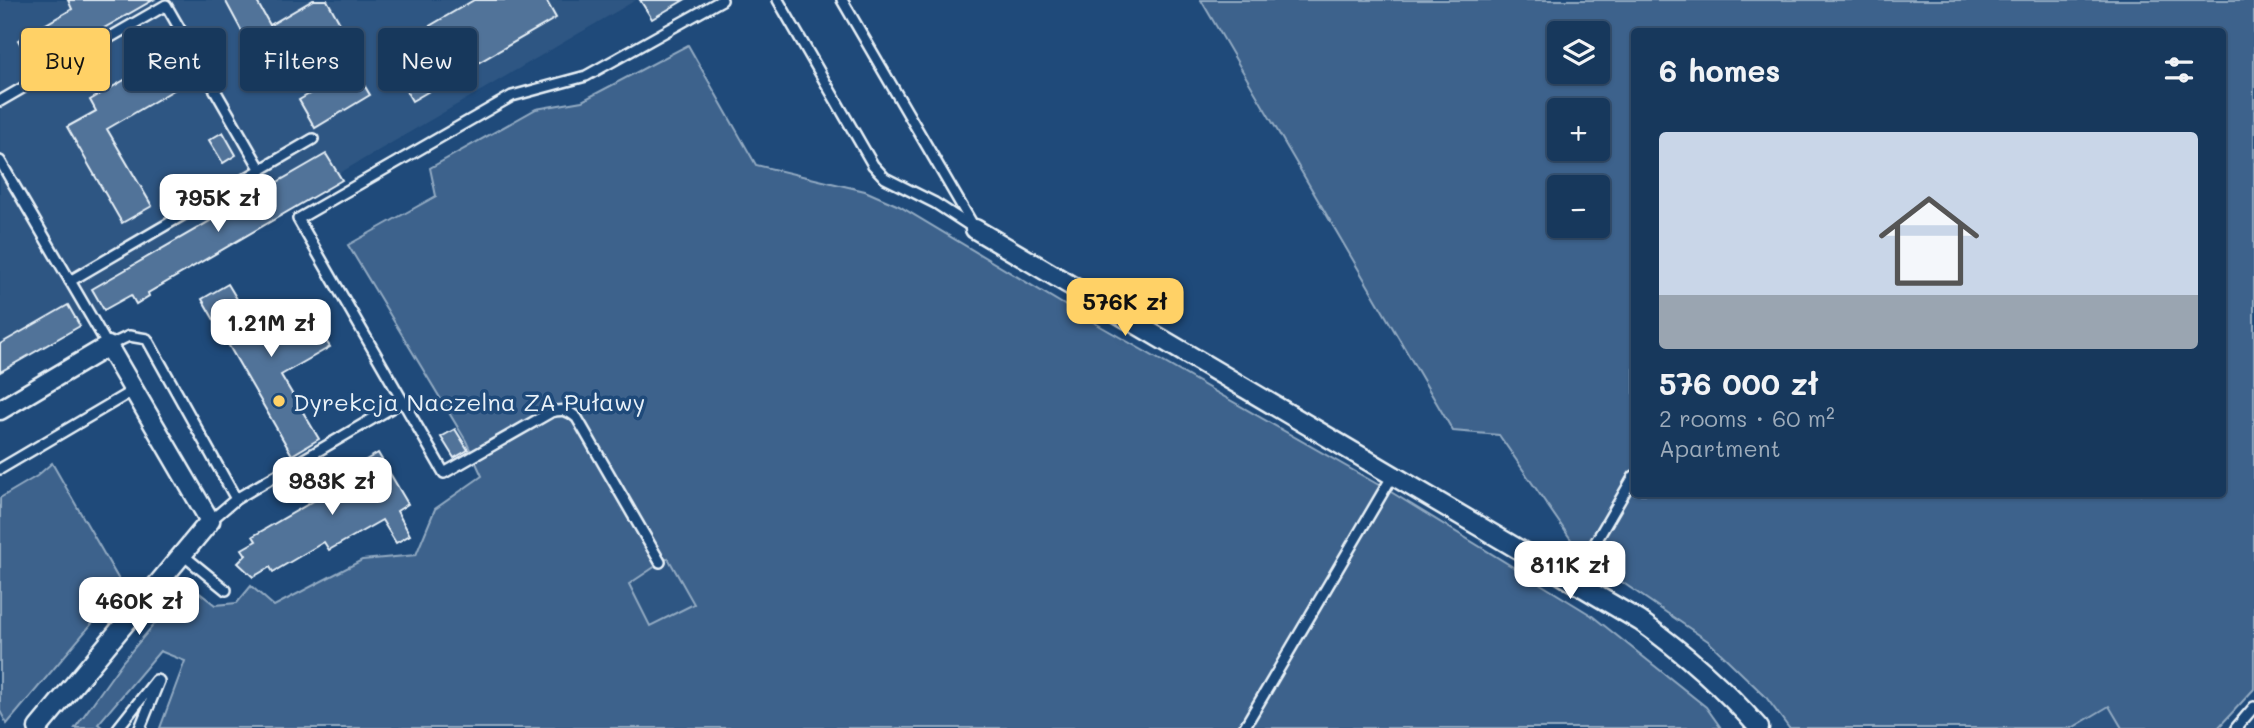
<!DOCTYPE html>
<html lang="en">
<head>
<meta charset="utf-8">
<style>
  body { margin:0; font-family:Mali,sans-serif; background:#244365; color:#f1f3f6; height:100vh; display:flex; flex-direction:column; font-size:26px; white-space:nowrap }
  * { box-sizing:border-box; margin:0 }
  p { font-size:23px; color:#9eacbb }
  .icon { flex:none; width:38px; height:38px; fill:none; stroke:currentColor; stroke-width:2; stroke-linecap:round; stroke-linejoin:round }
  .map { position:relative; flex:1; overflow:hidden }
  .drawer { position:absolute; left:1631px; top:28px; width:595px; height:469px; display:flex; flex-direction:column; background:#17385c; border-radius:7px; box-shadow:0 2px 5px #0004,0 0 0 2px #365272 }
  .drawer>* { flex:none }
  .top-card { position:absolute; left:21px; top:28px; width:665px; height:63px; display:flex; gap:14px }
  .buttons { position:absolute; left:1547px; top:21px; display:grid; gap:14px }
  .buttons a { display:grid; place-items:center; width:63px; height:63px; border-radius:7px; background:#17385c; box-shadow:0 2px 5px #0004,0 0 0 2px #365272; font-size:35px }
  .price { position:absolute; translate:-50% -60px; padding:0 16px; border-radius:14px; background:#fff; color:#222; font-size:23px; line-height:46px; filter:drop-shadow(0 2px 4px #0008) }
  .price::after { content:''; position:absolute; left:50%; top:42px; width:21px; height:16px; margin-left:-10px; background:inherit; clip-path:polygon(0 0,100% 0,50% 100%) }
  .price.active { background:#ffd166; color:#111 }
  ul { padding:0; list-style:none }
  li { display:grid; align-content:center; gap:14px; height:371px; padding:0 28px }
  li span { display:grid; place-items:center; height:217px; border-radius:7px; color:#555 }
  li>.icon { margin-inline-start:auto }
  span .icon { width:126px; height:126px; fill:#fffc; stroke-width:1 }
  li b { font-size:30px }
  h2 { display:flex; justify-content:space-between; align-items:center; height:84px; padding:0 28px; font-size:30px }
  .tag { padding:0 24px; border-radius:7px; background:#17385c; box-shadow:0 2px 5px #0004,0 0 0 2px #365272; font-size:24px; line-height:63px }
  .tag.active { background:#ffd166; color:#111 }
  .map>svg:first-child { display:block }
  .built { fill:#2e5683 }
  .green { fill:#3c628c; stroke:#92aac2; stroke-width:2; fill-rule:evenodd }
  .building { fill:#517399; stroke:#e8f1f8; stroke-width:2 }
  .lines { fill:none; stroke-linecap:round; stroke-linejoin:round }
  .lane-casing { stroke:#e8f1f8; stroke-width:14 }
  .street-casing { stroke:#e8f1f8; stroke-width:23 }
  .lane { stroke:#1f4a7a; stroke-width:9 }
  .street { stroke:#1f4a7a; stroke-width:18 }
  .poi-dot { fill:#ffd166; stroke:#1f4a7a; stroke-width:2.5 }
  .labels { text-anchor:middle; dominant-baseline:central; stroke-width:7; stroke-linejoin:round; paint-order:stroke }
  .poi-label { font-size:24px; fill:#e8f1f8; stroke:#1f4a7a; text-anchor:start }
</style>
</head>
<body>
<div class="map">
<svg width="2254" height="728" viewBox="0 0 2254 728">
  <rect width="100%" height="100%" fill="#1f4a7a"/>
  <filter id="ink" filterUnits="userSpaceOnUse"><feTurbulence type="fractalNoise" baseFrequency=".0143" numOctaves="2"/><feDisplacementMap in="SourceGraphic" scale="14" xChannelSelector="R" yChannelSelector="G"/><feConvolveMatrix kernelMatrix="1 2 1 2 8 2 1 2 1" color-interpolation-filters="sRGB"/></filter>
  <g filter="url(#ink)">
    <g class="built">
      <polygon points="0,0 636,0 338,174 326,154 118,272 92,289 103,308 79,322 68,305 0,344"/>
      <polygon points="668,558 694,605 650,626 629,584"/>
      <polygon points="2109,706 2122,728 2072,728"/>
    </g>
    <g class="green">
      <path d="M1201 0H2254V689L2218 728H2122L2109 706 2072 728H1789L1765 696 1708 641 1581 554 1499 435 1453 431ZM1634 32H2222V494H1634ZM1559 33H1598V72H1559ZM1559 110H1598V149H1559ZM1559 187H1598V226H1559Z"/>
      <path d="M688 45 756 165 865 191 899 206 1081 315 1391 492 1591 615 1706 707 1721 728H160L185 661 160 651 98 724 103 728H75L123 661 188 584 215 605 237 603 251 586 274 606 362 560 416 555 435 509 482 476 466 441 348 245 436 196 430 168 536 109 582 101ZM668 558 694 604 650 626 629 584Z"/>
      <polygon points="52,463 123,587 7,724 0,711 0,498 37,476"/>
    </g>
    <g class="building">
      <polygon points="68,0 153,0 34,68 18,40 72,9"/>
      <polygon points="225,0 256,0 270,25 313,0 327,0 347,36 269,82"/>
      <polygon points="474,0 546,0 556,18 412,101 393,68 406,60 397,45"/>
      <polygon points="640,0 684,0 652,19"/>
      <polygon points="162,58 179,87 107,129 152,206 122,223 67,127 96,111 90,100"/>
      <polygon points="354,68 370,95 315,128 299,100"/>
      <polygon points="223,132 236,155 223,163 209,140"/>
      <polygon points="326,154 342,180 148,293 149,296 136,304 131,295 104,310 92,289"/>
      <polygon points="228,284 255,329 301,302 330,347 281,375 319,439 292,455 202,299"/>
      <polygon points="68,305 80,326 0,372 0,344"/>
      <polygon points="455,429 468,450 454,458 441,437"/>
      <polygon points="378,453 408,504 397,511 410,535 396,543 382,520 329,550 324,542 273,572 270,567 253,577 238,563 246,555 242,549 256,541 253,536 317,499 312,491"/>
    </g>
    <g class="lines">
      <g class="lane-casing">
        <g id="lane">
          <polyline points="778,0 873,165 885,178 935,203 975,229"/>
          <polyline points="842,0 974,227"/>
          <polyline points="0,101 166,5 261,170"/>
          <polyline points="0,161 108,346 129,336 147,339 236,499"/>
          <polyline points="70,281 313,139"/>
          <polyline points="0,469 134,390"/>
          <polyline points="210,521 236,499 403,401"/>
          <polyline points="183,555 226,590"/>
          <path d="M660 562 577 418C568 410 563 409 551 412L444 473 298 219 512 96 586 76 722 0"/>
          <polyline points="1573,581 1634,476"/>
          <polyline points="118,728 156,680 159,681 140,728"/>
          <polyline points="1244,728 1393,475"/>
          <polyline points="2236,728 2254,707"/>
        </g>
      </g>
      <g class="street-casing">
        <g id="street">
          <path d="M975 229 1640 621C1685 653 1723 687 1759 728"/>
          <polyline points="0,410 108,346 210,521 38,728"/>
        </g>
      </g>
      <use href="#lane" class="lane"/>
      <use href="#street" class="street"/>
    </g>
  </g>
  <circle class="poi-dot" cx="279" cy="401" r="7"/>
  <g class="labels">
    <g class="poi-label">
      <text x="293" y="401">Dyrekcja Naczelna ZA Puławy</text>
    </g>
  </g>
</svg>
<div class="buttons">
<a><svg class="icon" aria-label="layers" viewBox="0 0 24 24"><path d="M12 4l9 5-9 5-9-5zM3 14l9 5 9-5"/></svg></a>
<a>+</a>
<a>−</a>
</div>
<b class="price" style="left:218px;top:234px">795K zł</b>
<b class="price active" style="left:1125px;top:338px">576K zł</b>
<b class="price" style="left:271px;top:359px">1.21M zł</b>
<b class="price" style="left:332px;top:517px">983K zł</b>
<b class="price" style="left:1570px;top:601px">811K zł</b>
<b class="price" style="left:139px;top:637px">460K zł</b>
<div class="top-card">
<a class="tag active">Buy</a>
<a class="tag">Rent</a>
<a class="tag">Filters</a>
<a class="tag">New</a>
</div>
<section class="drawer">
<h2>6 homes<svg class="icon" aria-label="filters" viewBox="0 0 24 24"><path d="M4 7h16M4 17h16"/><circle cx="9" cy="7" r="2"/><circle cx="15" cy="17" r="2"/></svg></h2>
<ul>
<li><span style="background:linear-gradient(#c9d6e8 75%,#9aa5b1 0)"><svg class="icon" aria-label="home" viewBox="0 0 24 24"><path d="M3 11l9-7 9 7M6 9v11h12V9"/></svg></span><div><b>576 000 zł</b><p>2 rooms · 60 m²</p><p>Apartment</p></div></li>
</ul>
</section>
</div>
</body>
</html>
